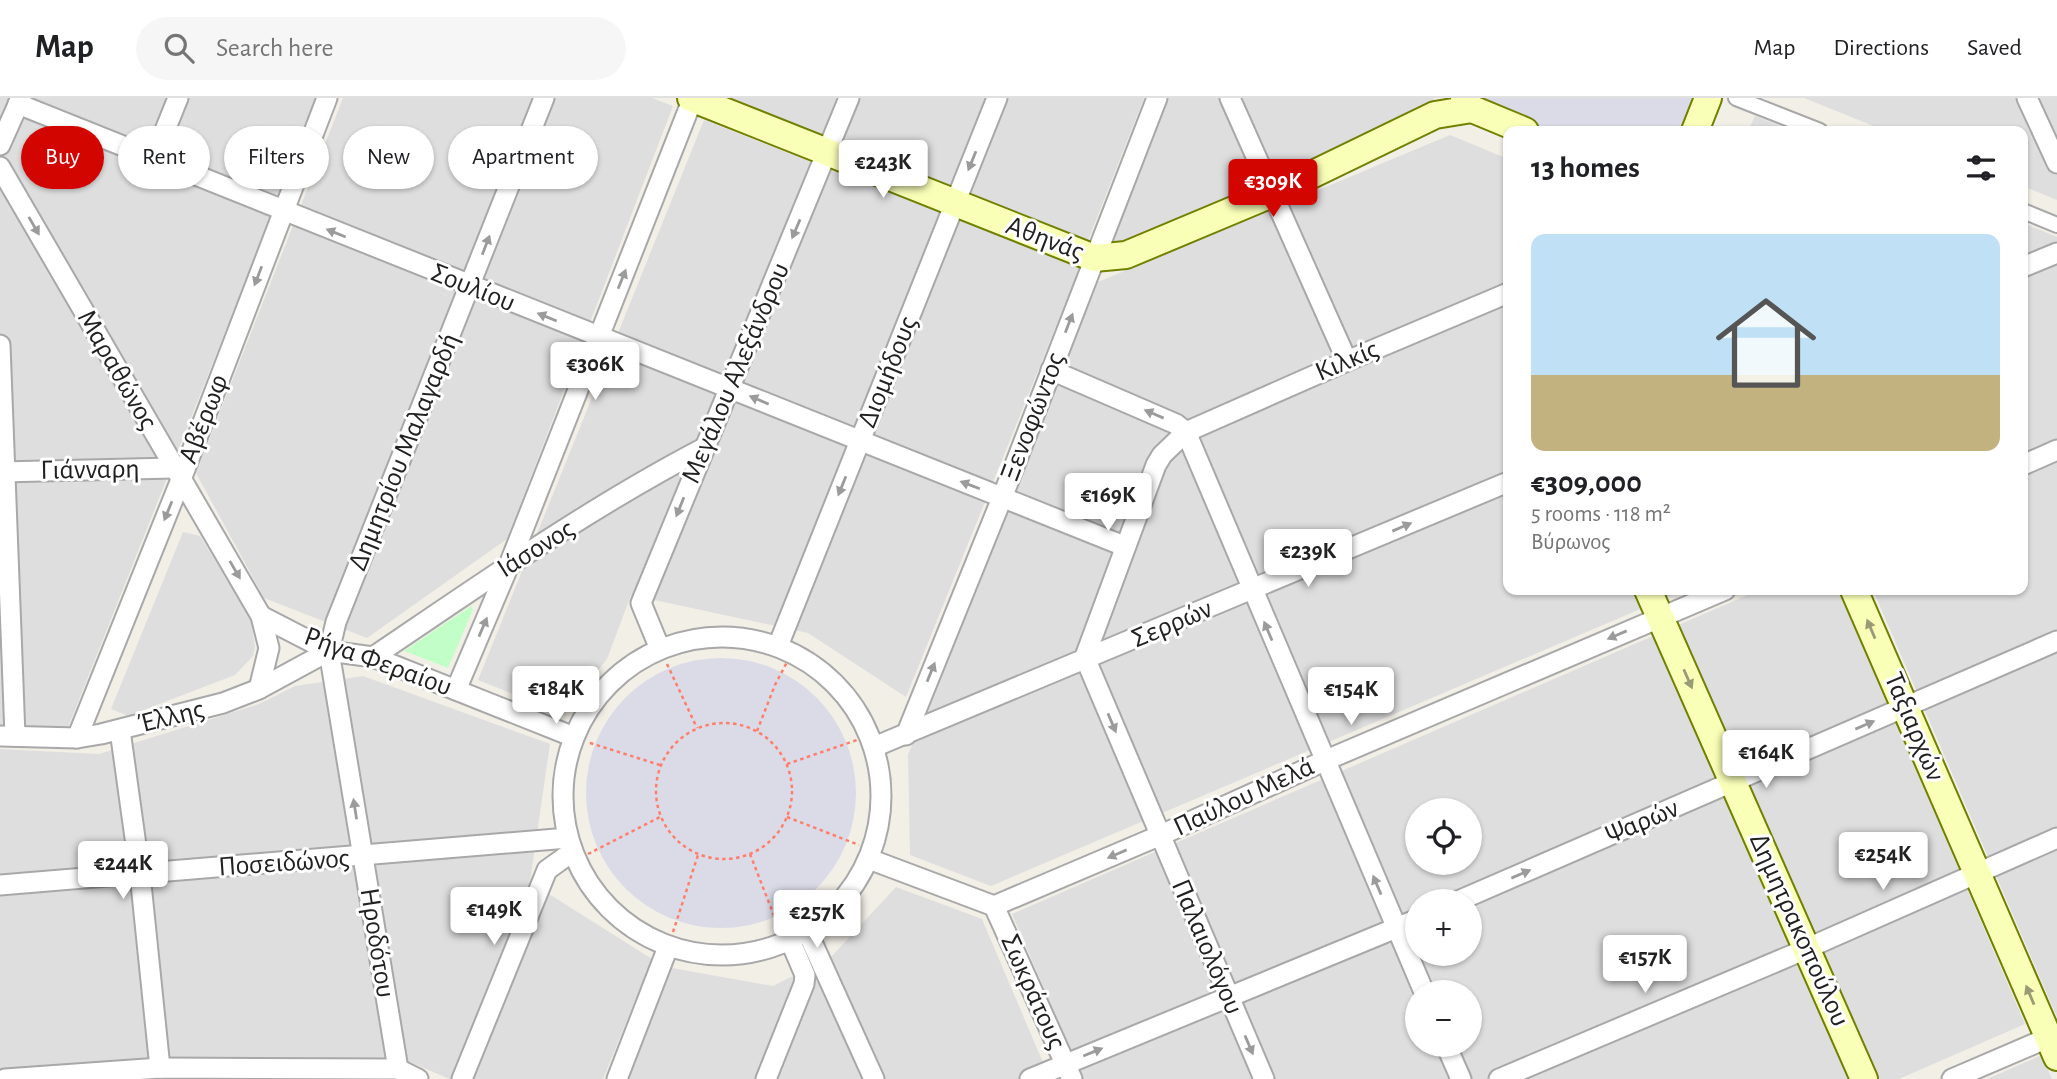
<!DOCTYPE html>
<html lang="en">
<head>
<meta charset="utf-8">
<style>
  body { margin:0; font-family:"Alegreya Sans",sans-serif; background:#f6f6f6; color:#202124; height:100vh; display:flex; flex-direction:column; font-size:26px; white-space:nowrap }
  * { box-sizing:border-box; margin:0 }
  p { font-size:23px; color:#757577 }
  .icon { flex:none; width:38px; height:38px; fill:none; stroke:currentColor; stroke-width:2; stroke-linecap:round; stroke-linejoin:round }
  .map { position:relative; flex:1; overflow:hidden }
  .sheet { position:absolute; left:1503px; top:28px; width:525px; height:469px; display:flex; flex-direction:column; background:#fff; border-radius:14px; box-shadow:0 2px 5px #0004 }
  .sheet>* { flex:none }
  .top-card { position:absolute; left:21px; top:28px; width:665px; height:63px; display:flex; gap:14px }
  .tools { position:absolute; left:1405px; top:700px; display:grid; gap:14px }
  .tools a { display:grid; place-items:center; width:77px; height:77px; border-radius:50%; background:#fff; box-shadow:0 2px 5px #0004; font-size:35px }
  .price { position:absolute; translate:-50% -60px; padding:0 16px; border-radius:7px; background:#fff; color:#222; font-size:23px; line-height:46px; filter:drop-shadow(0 2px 4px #0008) }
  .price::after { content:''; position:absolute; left:50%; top:42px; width:21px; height:16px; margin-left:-10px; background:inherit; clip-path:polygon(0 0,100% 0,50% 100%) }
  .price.current { background:#d20500; color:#fff }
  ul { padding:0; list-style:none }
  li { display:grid; align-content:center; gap:14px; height:371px; padding:0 28px }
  li span { display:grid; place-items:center; height:217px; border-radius:14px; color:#555 }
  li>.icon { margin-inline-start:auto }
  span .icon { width:126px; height:126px; fill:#fffc; stroke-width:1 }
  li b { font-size:30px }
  h2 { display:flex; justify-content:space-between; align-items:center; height:84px; padding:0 28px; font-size:30px }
  .tag { padding:0 24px; border-radius:32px; background:#fff; box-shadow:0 2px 5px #0004; font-size:24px; line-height:63px }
  .tag.current { background:#d20500; color:#fff }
  header { display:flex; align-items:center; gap:42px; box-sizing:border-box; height:98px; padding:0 35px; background:#fff; border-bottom:2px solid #e0e0e0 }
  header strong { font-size:33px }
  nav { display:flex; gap:38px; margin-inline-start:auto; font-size:24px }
  .search { width:490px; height:63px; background:#f6f6f6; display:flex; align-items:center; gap:18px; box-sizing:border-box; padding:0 24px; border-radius:38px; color:#757577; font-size:26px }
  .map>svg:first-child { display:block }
  .residential { fill:#dfdede; fill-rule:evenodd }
  .park { fill:#c2ffc8 }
  .plaza { fill:#dbdbe8 }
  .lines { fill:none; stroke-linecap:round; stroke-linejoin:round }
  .pedestrian-casing { stroke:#a8a8a8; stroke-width:18 }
  .minor-casing { stroke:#a8a8a8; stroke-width:23 }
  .secondary-casing { stroke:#708000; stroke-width:30 }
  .path { stroke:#ff7e6b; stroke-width:2.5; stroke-dasharray:3.5 3.5; stroke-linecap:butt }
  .pedestrian { stroke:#fff; stroke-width:14 }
  .minor { stroke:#fff; stroke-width:19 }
  .secondary { stroke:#faffb8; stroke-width:26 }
  .oneway { fill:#9b9b9b }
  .oneway2 { fill:#989b74 }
  .labels { text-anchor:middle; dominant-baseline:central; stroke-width:6; stroke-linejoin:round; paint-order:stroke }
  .street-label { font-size:28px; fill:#212121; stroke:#fff }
</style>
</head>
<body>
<header>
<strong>Map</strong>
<div class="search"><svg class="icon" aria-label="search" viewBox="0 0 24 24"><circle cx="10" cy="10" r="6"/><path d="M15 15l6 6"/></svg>Search here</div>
<nav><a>Map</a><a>Directions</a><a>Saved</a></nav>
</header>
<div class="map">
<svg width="2057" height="981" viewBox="0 0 2057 981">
  <rect width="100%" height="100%" fill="#f2efe7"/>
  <g class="residential">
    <polygon points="0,0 318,0 67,632 0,628"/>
    <polygon points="343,0 652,0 673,8 507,441 367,540 264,500 196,375"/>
    <polygon points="720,0 1144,0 1087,145"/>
    <polygon points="1168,0 1434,0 1430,11 1124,152 1110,147"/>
    <polygon points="1804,0 2057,0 2057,102 2023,88 2023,33 1886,33"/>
    <polygon points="1755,18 1793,33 1748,33"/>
    <polygon points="704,22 1080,169 906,599 808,535 631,497 607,561 563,616 478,582"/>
    <polygon points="1450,37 1508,61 1508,492 1685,492 991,788 910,757 908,657 1098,184"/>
    <polygon points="2023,125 2057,139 2057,919 1873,492 2023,492"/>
    <polygon points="183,434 200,438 251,521 255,549 253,558 235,577 128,618 111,611"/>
    <path d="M1759 492H1839L2025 926 1899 981H1083L1012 816ZM1418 712H1470V765H1418ZM1418 803H1470V856H1418ZM1418 894H1470V947H1418Z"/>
    <polygon points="363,578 550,646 530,784 652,861 603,981 450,981 398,959 0,981 0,651 99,656 259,606 295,588"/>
    <polygon points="896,789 982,821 1050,981 628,981 672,870 773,888 831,859"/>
    <polygon points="2042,957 2052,981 1987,981"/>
  </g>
  <polygon class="park" points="471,508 473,512 448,570 404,553"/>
  <g class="plaza">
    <polygon points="1471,0 1701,0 1687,33 1543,33 1481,8"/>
    <circle cx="721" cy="695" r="135"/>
  </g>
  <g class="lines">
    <g class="pedestrian-casing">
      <g id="pedestrian">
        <polyline points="1736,0 1820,33"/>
        <polyline points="2023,113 2057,127"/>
      </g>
    </g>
    <g class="minor-casing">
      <g id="minor">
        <polyline points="1230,0 1347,263"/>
        <polyline points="2027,0 2057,65"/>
        <polyline points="18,6 1124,448"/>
        <polyline points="0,47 21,0"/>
        <polyline points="153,62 178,0"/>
        <polyline points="0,69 261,518 269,550 259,591"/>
        <polyline points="2023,169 2057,155"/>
        <polyline points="0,247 15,638"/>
        <polyline points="1051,272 1176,326 1186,334 1424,894"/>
        <polyline points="2023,367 2057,352"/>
        <polyline points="0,374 174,370"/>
        <polyline points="261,518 329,553 373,559 574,639"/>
        <circle cx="722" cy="698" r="159"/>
        <polyline points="778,548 997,0"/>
        <polyline points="660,551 641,505 849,0"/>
        <path d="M373 559C481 486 589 410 704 350"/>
        <polyline points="456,592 509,467 693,0"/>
        <polyline points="120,632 140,776 160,970"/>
        <polyline points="906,637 1002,400 1157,0"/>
        <polyline points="0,638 77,640 101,636 223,605 259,591 329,553"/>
        <polyline points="77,640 182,379 327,0"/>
        <polyline points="874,649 1508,384"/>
        <polyline points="869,761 994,808"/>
        <polyline points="0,787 568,740"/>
        <polyline points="1458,803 2057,543"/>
        <polyline points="994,808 1161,737 1324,663 1725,492"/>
        <polyline points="994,808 1072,981"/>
        <polyline points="807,833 874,981"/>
        <polyline points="1446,947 1461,981"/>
        <polyline points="398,971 329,553 336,524 544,0"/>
        <polyline points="5,981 160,970 398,971 418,981"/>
        <polyline points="462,981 547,772 572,754"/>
        <polyline points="617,981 668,849"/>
        <polyline points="766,981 804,886 805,877 790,842"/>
        <polyline points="1030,981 1418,821"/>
        <polyline points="1264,981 1086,562 1086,556 1156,367 1162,357 1186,334 1347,263 1508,195"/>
        <polyline points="1499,981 1792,857 2057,740"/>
        <polyline points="1952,981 2057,936"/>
      </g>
    </g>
    <g class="secondary-casing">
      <g id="secondary">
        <polyline points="691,0 1094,160 1126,157 1274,95 1435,17 1472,11"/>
        <polyline points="1464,0 1472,11 1525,33"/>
        <polyline points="1695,33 1708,0"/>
        <polyline points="1648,492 1864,981"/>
        <polyline points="1854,492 2057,959"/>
      </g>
    </g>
    <g class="path">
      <polyline points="667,566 697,630"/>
      <circle cx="724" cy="693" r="68"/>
      <polyline points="757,633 775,587 788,562"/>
      <polyline points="590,645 660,667"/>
      <polyline points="787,666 857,642"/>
      <polyline points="787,719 859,747"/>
      <polyline points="588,756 660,719"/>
      <polyline points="750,756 778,828"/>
      <polyline points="673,834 698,757"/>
    </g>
    <use href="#pedestrian" class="pedestrian"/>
    <use href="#minor" class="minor"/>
    <use href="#secondary" class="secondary"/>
  </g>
  <defs><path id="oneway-solid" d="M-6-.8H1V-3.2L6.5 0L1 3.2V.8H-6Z" transform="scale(1.75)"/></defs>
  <g class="oneway">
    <use href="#oneway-solid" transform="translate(972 63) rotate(112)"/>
    <use href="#oneway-solid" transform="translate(34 128) rotate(60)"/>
    <use href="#oneway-solid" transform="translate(796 131) rotate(113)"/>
    <use href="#oneway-solid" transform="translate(336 135) rotate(-158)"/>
    <use href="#oneway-solid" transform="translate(486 147) rotate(-69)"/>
    <use href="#oneway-solid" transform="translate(258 178) rotate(111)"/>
    <use href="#oneway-solid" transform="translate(622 181) rotate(-68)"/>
    <use href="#oneway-solid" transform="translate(547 219) rotate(-158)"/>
    <use href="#oneway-solid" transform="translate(1069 225) rotate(-69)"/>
    <use href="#oneway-solid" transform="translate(759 302) rotate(-157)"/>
    <use href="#oneway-solid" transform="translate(1154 316) rotate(-157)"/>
    <use href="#oneway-solid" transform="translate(970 387) rotate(-159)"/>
    <use href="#oneway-solid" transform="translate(842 388) rotate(112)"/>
    <use href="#oneway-solid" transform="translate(680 409) rotate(112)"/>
    <use href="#oneway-solid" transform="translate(168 413) rotate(112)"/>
    <use href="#oneway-solid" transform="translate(1402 429) rotate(-23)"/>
    <use href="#oneway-solid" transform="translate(235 472) rotate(60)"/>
    <use href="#oneway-solid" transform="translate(483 529) rotate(-67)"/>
    <use href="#oneway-solid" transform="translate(1268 533) rotate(-113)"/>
    <use href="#oneway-solid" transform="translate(1617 537) rotate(157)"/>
    <use href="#oneway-solid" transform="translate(931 574) rotate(-68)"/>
    <use href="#oneway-solid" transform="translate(1112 625) rotate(67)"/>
    <use href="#oneway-solid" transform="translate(1865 627) rotate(-23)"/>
    <use href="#oneway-solid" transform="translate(355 711) rotate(-99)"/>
    <use href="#oneway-solid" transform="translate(1117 756) rotate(157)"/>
    <use href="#oneway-solid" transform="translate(1521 776) rotate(-23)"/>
    <use href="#oneway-solid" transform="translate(1377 787) rotate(-113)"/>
    <use href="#oneway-solid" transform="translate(1249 947) rotate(67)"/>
    <use href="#oneway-solid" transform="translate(1093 954) rotate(-22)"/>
  </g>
  <g class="oneway2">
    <use href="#oneway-solid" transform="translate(1871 531) rotate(-113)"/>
    <use href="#oneway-solid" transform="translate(1688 581) rotate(66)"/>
    <use href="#oneway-solid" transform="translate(2030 897) rotate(-113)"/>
  </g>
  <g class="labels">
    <g class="street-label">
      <text transform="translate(1045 141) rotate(21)">Αθηνάς</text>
      <text transform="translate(473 190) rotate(22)">Σουλίου</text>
      <text transform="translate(1347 263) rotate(-23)">Κιλκίς</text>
      <text transform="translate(117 272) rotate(60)">Μαραθώνος</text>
      <text transform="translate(888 274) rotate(-68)">Διομήδους</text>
      <text transform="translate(736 275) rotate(-67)">Μεγάλου Αλεξάνδρου</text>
      <text transform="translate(1033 319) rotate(-69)">Ξενοφώντος</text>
      <text transform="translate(204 321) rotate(-69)">Αβέρωφ</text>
      <text transform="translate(404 354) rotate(-68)">Δημητρίου Μαλαγαρδή</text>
      <text transform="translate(90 372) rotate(-1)">Γιάνναρη</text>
      <text transform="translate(536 451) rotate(-32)">Ιάσονος</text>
      <text transform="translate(1172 526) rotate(-23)">Σερρών</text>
      <text transform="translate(378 564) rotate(20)">Ρήγα Φεραίου</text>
      <text transform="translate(171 619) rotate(-14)">Έλλης</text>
      <text transform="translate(1914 629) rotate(67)">Ταξιαρχών</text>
      <text transform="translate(1244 699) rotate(-25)">Παύλου Μελά</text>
      <text transform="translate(1642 724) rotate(-23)">Ψαρών</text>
      <text transform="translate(284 765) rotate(-4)">Ποσειδώνος</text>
      <text transform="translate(1799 832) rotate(66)">Δημητρακοπούλου</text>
      <text transform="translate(377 845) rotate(81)">Ηροδότου</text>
      <text transform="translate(1207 849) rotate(67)">Παλαιολόγου</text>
      <text transform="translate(1033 894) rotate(66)">Σωκράτους</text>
    </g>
  </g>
</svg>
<div class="tools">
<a><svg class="icon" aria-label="locate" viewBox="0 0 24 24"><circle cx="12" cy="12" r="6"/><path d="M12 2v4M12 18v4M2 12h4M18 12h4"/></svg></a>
<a>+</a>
<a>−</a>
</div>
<b class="price" style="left:883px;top:102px">€243K</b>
<b class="price current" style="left:1273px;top:121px">€309K</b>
<b class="price" style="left:595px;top:304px">€306K</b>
<b class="price" style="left:1108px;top:435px">€169K</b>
<b class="price" style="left:1308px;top:491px">€239K</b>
<b class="price" style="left:556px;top:628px">€184K</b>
<b class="price" style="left:1351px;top:629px">€154K</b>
<b class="price" style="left:1766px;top:692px">€164K</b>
<b class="price" style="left:1883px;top:794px">€254K</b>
<b class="price" style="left:123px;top:803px">€244K</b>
<b class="price" style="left:494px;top:849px">€149K</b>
<b class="price" style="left:817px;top:852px">€257K</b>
<b class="price" style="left:1645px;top:897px">€157K</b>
<div class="top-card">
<a class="tag current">Buy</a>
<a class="tag">Rent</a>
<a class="tag">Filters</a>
<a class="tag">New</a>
<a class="tag">Apartment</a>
</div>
<section class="sheet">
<h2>13 homes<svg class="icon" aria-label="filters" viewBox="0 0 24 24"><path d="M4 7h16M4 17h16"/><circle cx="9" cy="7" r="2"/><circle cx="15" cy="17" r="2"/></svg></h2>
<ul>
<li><span style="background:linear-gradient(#bfe0f5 65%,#c2b280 0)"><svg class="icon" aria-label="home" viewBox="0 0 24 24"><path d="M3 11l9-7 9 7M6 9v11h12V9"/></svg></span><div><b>€309,000</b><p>5 rooms · 118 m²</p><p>Βύρωνος</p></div></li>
</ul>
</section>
</div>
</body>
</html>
